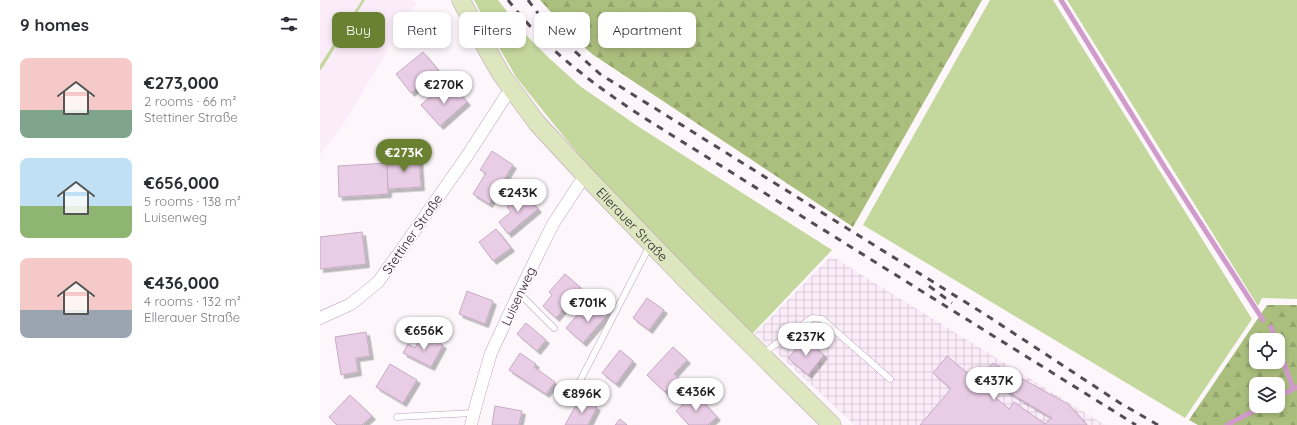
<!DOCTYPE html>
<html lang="en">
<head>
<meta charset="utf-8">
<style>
  body { margin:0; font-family:Quicksand,sans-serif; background:#f7f7f7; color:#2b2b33; height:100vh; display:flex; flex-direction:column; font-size:15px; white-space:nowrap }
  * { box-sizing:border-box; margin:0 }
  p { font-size:13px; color:#7c7c81 }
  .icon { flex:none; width:22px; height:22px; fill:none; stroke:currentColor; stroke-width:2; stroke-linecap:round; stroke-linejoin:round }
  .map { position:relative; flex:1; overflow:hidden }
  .sheet { display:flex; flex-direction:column; background:#fff; width:320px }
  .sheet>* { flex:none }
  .banner { position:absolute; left:12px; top:12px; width:380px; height:36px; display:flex; gap:8px }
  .fabs { position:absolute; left:929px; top:333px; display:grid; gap:8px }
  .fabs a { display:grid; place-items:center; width:36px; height:36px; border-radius:8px; background:#fff; box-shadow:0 2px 6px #0003; font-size:20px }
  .price { position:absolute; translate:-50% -34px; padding:0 9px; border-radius:14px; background:#fff; color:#222; font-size:13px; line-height:26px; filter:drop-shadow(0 1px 2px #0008) }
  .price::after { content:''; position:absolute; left:50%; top:24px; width:12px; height:9px; margin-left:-6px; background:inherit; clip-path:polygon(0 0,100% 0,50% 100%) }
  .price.current { background:#6b8132; color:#fff }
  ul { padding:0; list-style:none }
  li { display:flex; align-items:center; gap:12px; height:100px; padding:0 20px }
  li span { display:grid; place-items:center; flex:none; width:112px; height:80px; border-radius:8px; color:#555 }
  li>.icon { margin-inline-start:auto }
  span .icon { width:48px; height:48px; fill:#fffc; stroke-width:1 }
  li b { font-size:17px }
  h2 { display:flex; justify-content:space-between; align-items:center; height:48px; padding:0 20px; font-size:17px }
  .chip { padding:0 14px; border-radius:8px; background:#fff; box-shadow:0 2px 6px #0003; font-size:14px; line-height:36px }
  .chip.current { background:#6b8132; color:#fff }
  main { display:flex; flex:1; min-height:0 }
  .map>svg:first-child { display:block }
  .built { fill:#fbecf9 }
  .industrial { fill:url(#industrial-grid) }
  .grass { fill:#c4d79d }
  .forest { fill:url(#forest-firs); fill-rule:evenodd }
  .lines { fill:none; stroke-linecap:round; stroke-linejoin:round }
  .stream { stroke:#d09aca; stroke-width:5 }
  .building { fill:#e9cce5; stroke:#c6abc3; filter:url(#shadow) }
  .service-casing { stroke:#bca1b8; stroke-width:7 }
  .minor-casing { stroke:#bca1b8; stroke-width:13 }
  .secondary-casing { stroke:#bca1b8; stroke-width:19 }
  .service { stroke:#fff; stroke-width:6 }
  .minor { stroke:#fff; stroke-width:12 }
  .secondary { stroke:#dde6bf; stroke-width:18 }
  .rail { stroke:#554b54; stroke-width:3; stroke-dasharray:7 7; stroke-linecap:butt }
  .labels { text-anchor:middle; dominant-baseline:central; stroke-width:4; stroke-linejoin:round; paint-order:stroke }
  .street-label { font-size:13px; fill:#291f28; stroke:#fdf7fc }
</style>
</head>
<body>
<main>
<section class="sheet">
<h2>9 homes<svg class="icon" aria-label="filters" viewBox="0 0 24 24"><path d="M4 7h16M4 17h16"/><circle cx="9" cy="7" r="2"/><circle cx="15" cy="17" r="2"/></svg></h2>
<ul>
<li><span style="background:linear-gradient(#f6c9c9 65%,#7fa58c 0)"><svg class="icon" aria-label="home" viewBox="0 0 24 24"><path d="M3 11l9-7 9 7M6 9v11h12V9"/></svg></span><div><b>€273,000</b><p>2 rooms · 66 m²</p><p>Stettiner Straße</p></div></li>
<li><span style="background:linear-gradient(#bfe0f5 60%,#8fb573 0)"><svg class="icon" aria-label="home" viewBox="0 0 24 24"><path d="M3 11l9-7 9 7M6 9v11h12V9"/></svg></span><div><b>€656,000</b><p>5 rooms · 138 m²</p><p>Luisenweg</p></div></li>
<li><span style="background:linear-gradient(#f6c9c9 65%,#9aa5b1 0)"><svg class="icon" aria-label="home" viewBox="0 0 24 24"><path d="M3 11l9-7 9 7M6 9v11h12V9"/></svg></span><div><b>€436,000</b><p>4 rooms · 132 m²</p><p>Ellerauer Straße</p></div></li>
</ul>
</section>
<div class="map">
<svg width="977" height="425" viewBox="0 0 977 425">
  <defs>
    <pattern id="industrial-grid" width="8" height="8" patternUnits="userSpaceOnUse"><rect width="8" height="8" fill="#fbecf9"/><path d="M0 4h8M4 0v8" fill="none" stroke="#d7cad5"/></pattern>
    <pattern id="forest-firs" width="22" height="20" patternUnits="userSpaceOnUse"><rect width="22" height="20" fill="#aabe7d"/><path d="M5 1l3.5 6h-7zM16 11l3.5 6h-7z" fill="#92a36c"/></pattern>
    <filter id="shadow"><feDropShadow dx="3.5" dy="3.5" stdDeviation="0" flood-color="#0004"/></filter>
  </defs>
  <rect width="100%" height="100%" fill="#fdf7fc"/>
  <polygon class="built" points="0,0 92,0 96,4 19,131 0,154"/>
  <polygon class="industrial" points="511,256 785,425 535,425 435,333"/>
  <g class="grass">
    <polygon points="42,0 45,0 1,70 0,70 0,65"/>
    <polygon points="154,0 178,0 203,32 229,58 260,86 319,127 512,250 431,335 278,177 240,132 196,77 173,37"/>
    <polygon points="670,0 733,0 932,319 865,418 543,225"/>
    <polygon points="747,0 977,0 977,299 942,298 938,306"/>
  </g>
  <g class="forest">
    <polygon points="220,0 662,0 533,227 272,54 255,39"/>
    <path d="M947 305H977V425H878L869 420ZM936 340H958V362H936ZM936 384H958V406H936Z"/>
  </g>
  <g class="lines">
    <g class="stream">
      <polyline points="741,0 845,168 943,320"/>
      <polyline points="951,327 955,340"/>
      <polyline points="958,347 973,388"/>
      <polyline points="958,397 977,387"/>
      <polyline points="907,425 943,406"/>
    </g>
  </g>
  <g class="building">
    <polygon points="103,52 118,70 91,93 76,74"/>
    <polygon points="132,85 147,102 120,126 101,105 118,89 122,94"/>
    <polygon points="172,151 193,165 169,204 153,194 166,173 160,170"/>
    <polygon points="99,157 101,187 68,189 66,159"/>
    <polygon points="67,163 68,194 19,197 18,166"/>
    <polygon points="204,193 218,209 188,234 179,222 191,212 187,207"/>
    <polygon points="176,229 191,248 173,261 159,242"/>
    <polygon points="42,232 46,264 0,269 0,237"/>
    <polygon points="245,274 261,288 236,318 223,306 232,295 229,292"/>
    <polygon points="147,291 173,301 165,324 139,314"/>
    <polygon points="327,298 344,310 329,330 313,318"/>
    <polygon points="277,302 289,313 263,343 246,328 258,314 264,318"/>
    <polygon points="206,323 226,340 217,351 197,334"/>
    <polygon points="46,332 50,356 36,358 38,372 21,375 15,337"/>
    <polygon points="102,334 123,345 111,367 83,353 88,344 95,348"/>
    <polygon points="485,339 504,355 488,375 468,358"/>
    <polygon points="353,347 367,360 354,374 359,378 345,392 327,375"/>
    <polygon points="300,350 313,361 296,384 282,373"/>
    <polygon points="200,353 216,364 214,367 235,382 226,394 189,370"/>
    <polygon points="627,356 689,409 694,402 725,424 732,418 673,383 670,386 660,377 673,363 748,404 767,425 600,425 631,389 613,373"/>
    <polygon points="70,364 97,380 83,403 56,387"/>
    <polygon points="375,393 397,417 388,425 369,425 356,411"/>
    <polygon points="30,395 52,416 42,425 17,425 9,417"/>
    <polygon points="260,398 277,407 268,425 245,425"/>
    <polygon points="175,406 202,411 199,425 172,425"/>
    <polygon points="300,419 307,425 295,425"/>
  </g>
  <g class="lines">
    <g class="service-casing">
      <g id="service">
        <polyline points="199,293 234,328"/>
        <polyline points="442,354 492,318 502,319 570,379"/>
        <polyline points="260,381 330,245"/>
        <polyline points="77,417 153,413"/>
      </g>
    </g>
    <g class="minor-casing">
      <g id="minor">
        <polyline points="0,318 31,304 58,282 84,246 147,156 191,88"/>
        <polyline points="151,425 157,401 171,353 199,293 233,224 265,175"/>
      </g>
    </g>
    <g class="secondary-casing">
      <g id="secondary">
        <path id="s1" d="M141 0 164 44 181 74 217 123 265 175 370 284 512 425"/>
      </g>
    </g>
    <use href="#service" class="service"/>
    <use href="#minor" class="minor"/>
    <use href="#secondary" class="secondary"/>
    <g class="rail">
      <path d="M188 0C209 27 233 51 260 72 281 89 303 104 326 119L816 425"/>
      <polyline points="208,0 229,28 280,74 666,315 800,403 838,425"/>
      <polyline points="609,286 632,303"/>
    </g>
  </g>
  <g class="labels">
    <g class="street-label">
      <text stroke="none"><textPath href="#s1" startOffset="284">Ellerauer Straße</textPath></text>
      <text transform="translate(92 234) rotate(-55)">Stettiner Straße</text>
      <text transform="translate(198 296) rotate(-65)">Luisenweg</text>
    </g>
  </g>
</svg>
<div class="fabs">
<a><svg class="icon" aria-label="locate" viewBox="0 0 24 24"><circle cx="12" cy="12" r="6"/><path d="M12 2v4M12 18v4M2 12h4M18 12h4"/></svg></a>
<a><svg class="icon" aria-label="layers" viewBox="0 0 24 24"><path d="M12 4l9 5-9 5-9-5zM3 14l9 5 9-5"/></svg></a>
</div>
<b class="price" style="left:124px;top:105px">€270K</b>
<b class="price current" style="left:84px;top:173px">€273K</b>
<b class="price" style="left:198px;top:213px">€243K</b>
<b class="price" style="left:268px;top:323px">€701K</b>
<b class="price" style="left:104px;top:351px">€656K</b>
<b class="price" style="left:486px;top:357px">€237K</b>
<b class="price" style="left:674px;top:401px">€437K</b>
<b class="price" style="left:376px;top:412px">€436K</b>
<b class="price" style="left:262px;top:414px">€896K</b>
<div class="banner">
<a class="chip current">Buy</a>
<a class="chip">Rent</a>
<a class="chip">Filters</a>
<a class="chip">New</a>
<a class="chip">Apartment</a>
</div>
</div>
</main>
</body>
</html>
